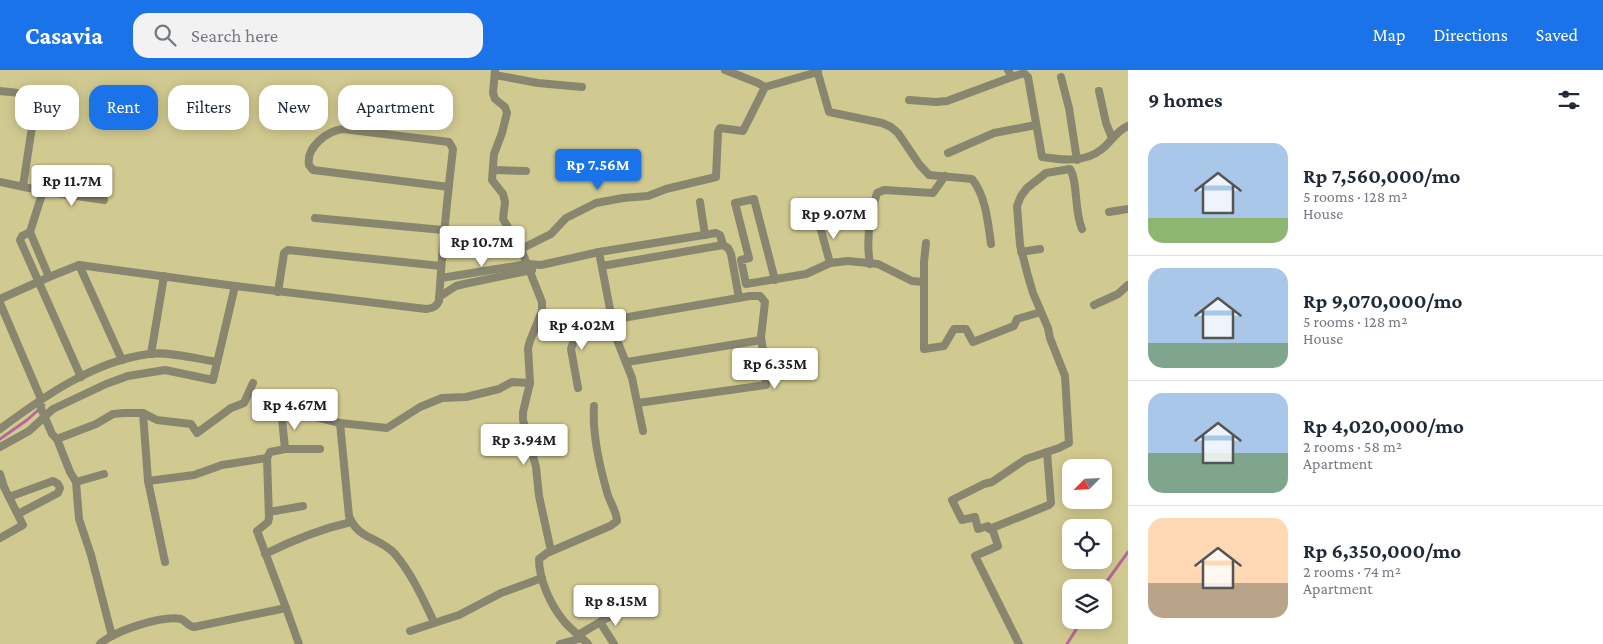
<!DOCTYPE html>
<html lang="en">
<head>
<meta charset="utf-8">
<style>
  body { margin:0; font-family:"Crimson Pro",serif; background:#f2f2f3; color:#1f2937; height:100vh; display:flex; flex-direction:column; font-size:19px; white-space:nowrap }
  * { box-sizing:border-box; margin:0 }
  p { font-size:16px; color:#747a83 }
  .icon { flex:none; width:28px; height:28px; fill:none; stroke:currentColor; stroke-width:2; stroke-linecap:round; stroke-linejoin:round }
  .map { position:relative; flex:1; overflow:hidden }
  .panel { display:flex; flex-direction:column; background:#fff; width:475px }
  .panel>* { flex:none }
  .hud { position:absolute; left:15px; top:15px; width:475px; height:45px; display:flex; gap:10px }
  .needle { width:32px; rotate:246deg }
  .tools { position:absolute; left:1062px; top:389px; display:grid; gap:10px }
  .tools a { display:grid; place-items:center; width:50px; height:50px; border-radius:10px; background:#fff; box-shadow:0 2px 12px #0003; font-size:25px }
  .price { position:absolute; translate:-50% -42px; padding:0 11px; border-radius:5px; background:#fff; color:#222; font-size:16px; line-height:32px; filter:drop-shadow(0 1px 2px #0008) }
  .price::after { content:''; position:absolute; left:50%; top:30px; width:15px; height:11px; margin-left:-8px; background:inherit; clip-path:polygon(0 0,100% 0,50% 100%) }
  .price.current { background:#1a73e8; color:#fff }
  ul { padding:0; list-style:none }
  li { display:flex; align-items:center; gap:15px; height:125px; padding:0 20px }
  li+li { border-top:1px solid #e0e1e3 }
  li span { display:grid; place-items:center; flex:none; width:140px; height:100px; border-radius:15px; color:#555 }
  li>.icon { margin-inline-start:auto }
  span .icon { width:60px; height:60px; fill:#fffc; stroke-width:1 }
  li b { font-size:21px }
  h2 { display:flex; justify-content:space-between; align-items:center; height:60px; padding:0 20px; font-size:21px }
  .tag { padding:0 18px; border-radius:15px; background:#fff; box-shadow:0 2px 12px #0003; font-size:18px; line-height:45px }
  .tag.current { background:#1a73e8; color:#fff }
  header { display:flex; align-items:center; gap:30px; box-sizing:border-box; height:70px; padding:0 25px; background:#1a73e8; color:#fff }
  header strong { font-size:24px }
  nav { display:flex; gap:28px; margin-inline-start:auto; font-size:18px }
  .search { width:350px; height:45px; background:#f2f2f3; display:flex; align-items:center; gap:12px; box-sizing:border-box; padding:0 18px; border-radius:15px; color:#747a83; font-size:19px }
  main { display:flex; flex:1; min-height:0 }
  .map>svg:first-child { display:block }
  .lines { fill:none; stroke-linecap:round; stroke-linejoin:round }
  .stream { stroke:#b6679a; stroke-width:3 }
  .minor { stroke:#88866e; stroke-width:8 }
  .minor-bridge { stroke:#88866e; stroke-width:8 }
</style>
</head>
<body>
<header>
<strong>Casavia</strong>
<div class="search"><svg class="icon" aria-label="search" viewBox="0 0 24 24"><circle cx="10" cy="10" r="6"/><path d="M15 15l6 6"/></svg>Search here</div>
<nav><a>Map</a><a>Directions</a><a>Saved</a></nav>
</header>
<main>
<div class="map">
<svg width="1128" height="574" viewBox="0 0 1128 574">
  <rect width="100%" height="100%" fill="#d1ca90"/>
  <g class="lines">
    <g class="stream">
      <polyline points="0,369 27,350 44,335"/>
      <polyline points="1102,518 1128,482"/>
      <polyline points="1067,574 1082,550"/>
    </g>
    <g class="minor">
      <polyline points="495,0 493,23 495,29 505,37 507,43 502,63 494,84 492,110 503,124 505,132 503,149 521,179 542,232 542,241 530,271 528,278 530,313 523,342 523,350 536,397 539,426 551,481"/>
      <polyline points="725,0 758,13 765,17"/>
      <path d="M817 0 829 42 882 53 891 57 898 63 919 94 929 105 972 109C986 126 988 153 991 174"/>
      <path d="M1008 0 1012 7 1024 3 1028 7 1042 87C1062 90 1085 93 1102 79 1112 71 1115 62 1128 56"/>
      <polyline points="495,5 538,13 582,17"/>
      <polyline points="1061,7 1069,38 1077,90"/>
      <path d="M0 21C13 23 33 21 35 37L23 116"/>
      <polyline points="1099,21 1106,53 1112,68"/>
      <polyline points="909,30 936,32 947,31 1012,7"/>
      <polyline points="948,83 994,63 1036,55"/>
      <polyline points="494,100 526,101"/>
      <polyline points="0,112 43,121 30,162 22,166 20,170 81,307"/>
      <polyline points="43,121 104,130"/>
      <polyline points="700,132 705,165"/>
      <polyline points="827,138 873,135"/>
      <polyline points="1109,142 1128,139"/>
      <polyline points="315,148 443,160"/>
      <polyline points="819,153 830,193"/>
      <polyline points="30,162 49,207"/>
      <polyline points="926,173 924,192 924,279 944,276 954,259 966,259 973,272 1014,256 1017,249 1041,242"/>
      <polyline points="521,179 551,164 566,148 596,133 623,128 648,126 666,119 716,107 718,62 720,58 743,61 765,17 818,2"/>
      <polyline points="1021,182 1040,179"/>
      <path d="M870 194C866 171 870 145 877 123L884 120 933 123 945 106"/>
      <polyline points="79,195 122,290"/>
      <polyline points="602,196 723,175 728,178 731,184 739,228"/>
      <polyline points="441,208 528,194 541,195 599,182"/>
      <polyline points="775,210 754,129 735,133 749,188 741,190 746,214 806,204 830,193 848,191 878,194 912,211 924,212"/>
      <polyline points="278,222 284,183 288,180 441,196"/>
      <polyline points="439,227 456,216 464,214 532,200"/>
      <polyline points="0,229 49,207 79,195 235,216"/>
      <polyline points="0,233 41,329"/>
      <polyline points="1094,235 1118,224 1128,215"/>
      <polyline points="611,250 750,226 760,226 765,232 761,267 766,302 766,315 638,333"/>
      <polyline points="151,284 164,206"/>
      <polyline points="627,292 761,270"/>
      <path d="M578 318 571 279 574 270C586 263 601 265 615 265"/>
      <polyline points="143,343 148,411 165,492"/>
      <path d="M340 353 349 446C358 470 380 467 395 484 412 504 423 529 434 552"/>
      <polyline points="49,357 52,364 57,369 70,402 76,412 79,449 91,485 112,566"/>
      <path d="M0 359C43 327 94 291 149 284 167 281 198 289 217 292"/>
      <polyline points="643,361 632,308 615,265 599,182 716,163 720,165 723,175"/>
      <polyline points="57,369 96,354 113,344 124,343 143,343 157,350 191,354 197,363 231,338 244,333 253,313"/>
      <path d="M0 377 29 361 53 339 106 314 128 306 165 300 213 310 235 216 426 239C433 238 436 237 439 231 442 180 447 130 453 79L449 72 343 59C327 61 306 77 309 95L313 100 449 117"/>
      <polyline points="285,379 282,349 288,340 340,353 387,358 420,337 442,328 466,327 499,319 512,312 530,313"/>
      <polyline points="0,404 4,417 23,455 0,468"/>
      <polyline points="148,411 194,405 222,395 267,388"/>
      <polyline points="76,412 104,404"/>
      <polyline points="9,427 53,411 58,414 60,418 58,423 18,444"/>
      <polyline points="269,442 303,436"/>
      <path d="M992 458 989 459 988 456 978 459 975 447 962 450 952 430 984 414 992 412 1026 389 1059 378 1069 373 1065 306 1050 268 1048 258 1033 223 1028 206 1020 175 1017 136 1021 126 1027 118 1046 103 1070 99C1078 111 1074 141 1082 159"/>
      <path d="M265 484C293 470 321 459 351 452"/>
      <polyline points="286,538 299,574"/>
      <polyline points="600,552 614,574"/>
      <polyline points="410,561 459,545 501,523 542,508"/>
      <polyline points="578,565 614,544"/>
      <path d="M100 574C114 561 162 545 181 549 186 551 188 556 194 557L286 538 257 461 268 452 269 448 267 388 270 382 285 379H320"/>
      <polyline points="560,574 582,568"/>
      <path d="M588 574C580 566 570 559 563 550 550 534 539 509 539 489L547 483 610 456 617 451C617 442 609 431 607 422 599 394 592 364 594 336"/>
      <polyline points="1019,574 975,486 998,476 992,458 1049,435 1051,433 1047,382"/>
    </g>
    <polyline class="minor-bridge" points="40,336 49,357"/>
  </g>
</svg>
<div class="tools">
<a><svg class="needle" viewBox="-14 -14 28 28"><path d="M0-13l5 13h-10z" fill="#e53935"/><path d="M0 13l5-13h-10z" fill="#747a83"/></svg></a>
<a><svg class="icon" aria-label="locate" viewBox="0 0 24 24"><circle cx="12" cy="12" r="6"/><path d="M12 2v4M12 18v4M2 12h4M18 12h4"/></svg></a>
<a><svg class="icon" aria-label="layers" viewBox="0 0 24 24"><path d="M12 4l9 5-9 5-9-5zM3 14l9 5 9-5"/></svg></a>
</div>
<b class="price current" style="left:598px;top:121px">Rp 7.56M</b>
<b class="price" style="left:72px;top:137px">Rp 11.7M</b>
<b class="price" style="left:834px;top:170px">Rp 9.07M</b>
<b class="price" style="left:482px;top:198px">Rp 10.7M</b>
<b class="price" style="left:582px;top:281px">Rp 4.02M</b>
<b class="price" style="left:775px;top:320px">Rp 6.35M</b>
<b class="price" style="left:295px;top:361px">Rp 4.67M</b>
<b class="price" style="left:524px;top:396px">Rp 3.94M</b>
<b class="price" style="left:616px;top:557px">Rp 8.15M</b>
<div class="hud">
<a class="tag">Buy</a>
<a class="tag current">Rent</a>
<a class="tag">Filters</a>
<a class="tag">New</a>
<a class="tag">Apartment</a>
</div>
</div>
<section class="panel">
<h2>9 homes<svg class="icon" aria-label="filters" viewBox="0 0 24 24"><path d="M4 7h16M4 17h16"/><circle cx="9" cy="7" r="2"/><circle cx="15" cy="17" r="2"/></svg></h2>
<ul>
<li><span style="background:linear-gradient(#a9c7e8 75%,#8fb573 0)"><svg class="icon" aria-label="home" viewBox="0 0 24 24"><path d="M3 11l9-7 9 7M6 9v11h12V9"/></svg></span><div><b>Rp 7,560,000/mo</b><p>5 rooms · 128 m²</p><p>House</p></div></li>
<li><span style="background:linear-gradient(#a9c7e8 75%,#7fa58c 0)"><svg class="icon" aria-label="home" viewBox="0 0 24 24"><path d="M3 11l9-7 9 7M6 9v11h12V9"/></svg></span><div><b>Rp 9,070,000/mo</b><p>5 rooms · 128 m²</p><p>House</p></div></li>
<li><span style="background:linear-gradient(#a9c7e8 60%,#7fa58c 0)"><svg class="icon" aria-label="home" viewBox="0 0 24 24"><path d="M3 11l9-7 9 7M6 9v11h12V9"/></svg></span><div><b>Rp 4,020,000/mo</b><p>2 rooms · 58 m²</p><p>Apartment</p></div></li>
<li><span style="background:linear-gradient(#ffd9b3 65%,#b9a48a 0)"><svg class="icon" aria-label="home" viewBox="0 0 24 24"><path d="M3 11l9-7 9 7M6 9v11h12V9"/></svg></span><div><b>Rp 6,350,000/mo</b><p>2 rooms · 74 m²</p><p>Apartment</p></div></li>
</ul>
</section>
</main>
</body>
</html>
